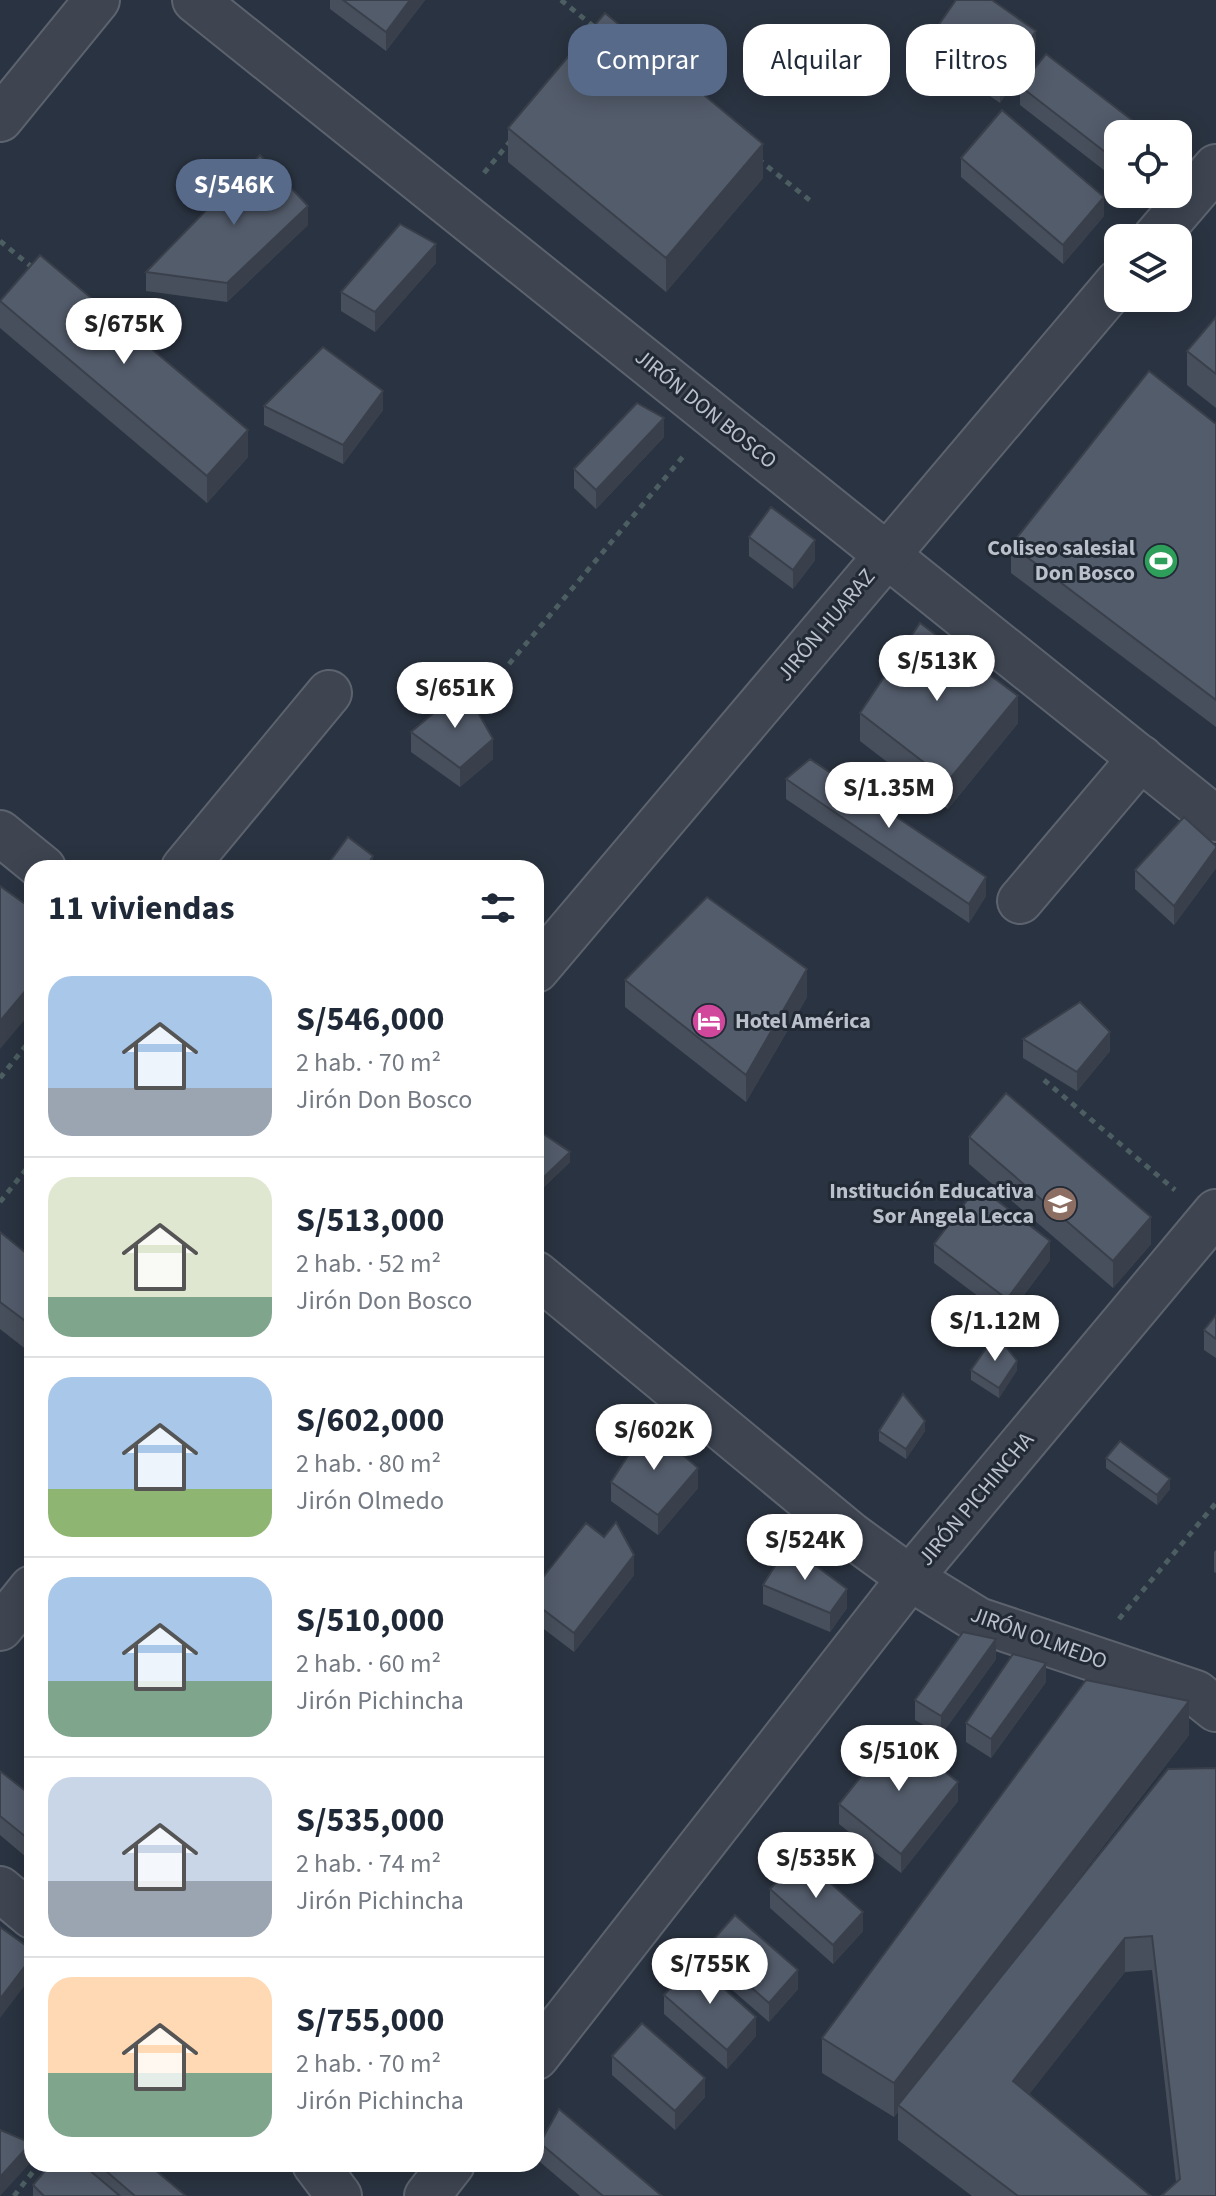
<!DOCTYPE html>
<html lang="es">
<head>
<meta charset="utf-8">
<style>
  body { margin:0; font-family:"Source Sans 3",sans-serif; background:#f2f2f3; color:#1f2937; height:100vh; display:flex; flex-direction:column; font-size:30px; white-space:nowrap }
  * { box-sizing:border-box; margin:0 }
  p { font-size:26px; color:#747a83 }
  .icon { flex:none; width:44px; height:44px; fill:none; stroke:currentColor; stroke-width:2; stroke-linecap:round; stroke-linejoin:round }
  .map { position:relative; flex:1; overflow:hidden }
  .panel { position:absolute; left:24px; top:860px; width:520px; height:1312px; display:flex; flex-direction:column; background:#fff; border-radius:24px; box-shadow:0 4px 20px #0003 }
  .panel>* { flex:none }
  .banner { position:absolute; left:568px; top:24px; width:528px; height:72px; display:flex; gap:16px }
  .controls { position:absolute; left:1104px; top:120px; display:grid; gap:16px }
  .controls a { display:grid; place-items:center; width:88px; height:88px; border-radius:16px; background:#fff; box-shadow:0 4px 20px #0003; font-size:40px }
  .price { position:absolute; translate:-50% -68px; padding:0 18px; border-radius:28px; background:#fff; color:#222; font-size:26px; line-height:52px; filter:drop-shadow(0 2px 4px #0008) }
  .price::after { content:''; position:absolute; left:50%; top:48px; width:24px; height:18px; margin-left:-12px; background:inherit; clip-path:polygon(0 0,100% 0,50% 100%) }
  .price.current { background:#576a8a; color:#fff }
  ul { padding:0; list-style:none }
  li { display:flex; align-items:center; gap:24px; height:200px; padding:0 24px }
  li+li { border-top:2px solid #e0e1e3 }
  li span { display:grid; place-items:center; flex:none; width:224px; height:160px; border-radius:24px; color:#555 }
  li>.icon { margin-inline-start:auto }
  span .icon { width:96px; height:96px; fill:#fffc; stroke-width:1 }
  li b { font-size:34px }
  h2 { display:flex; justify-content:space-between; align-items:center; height:96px; padding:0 24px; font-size:34px }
  .pill { padding:0 28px; border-radius:24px; background:#fff; box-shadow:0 4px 20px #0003; font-size:28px; line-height:72px }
  .pill.current { background:#576a8a; color:#fff }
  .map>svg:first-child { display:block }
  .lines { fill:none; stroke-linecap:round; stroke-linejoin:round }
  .minor-casing { stroke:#5c636e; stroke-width:48 }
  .path { stroke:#4c5e61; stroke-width:5; stroke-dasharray:6 6; stroke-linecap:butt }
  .minor { stroke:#3e4551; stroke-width:44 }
  .wall { fill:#474f5c }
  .shaded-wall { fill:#3a404b }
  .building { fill:#535c6b; stroke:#3a404b; stroke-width:2 }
  .labels { text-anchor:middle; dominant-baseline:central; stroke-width:6; stroke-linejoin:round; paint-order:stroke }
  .street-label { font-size:22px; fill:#bbc1cb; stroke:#222a36 }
  .poi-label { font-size:22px; font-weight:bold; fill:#bbc1cb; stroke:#222a36; text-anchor:end }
</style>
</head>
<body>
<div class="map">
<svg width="1216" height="2196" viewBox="0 0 1216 2196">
  <rect width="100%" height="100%" fill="#2a3341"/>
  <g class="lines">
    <g class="minor-casing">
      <g id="minor">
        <polyline points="195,0 1216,819"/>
        <polyline points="0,119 97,0"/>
        <polyline points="1155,238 1216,167"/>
        <polyline points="0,833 43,868"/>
        <polyline points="184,868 329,693"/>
        <polyline points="1020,901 1141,758"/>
        <polyline points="536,970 1118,282"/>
        <polyline points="536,1274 851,1535 910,1578 978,1620 1196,1693 1216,1709"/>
        <polyline points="0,1628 32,1588"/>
        <polyline points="0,1889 32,1916"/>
        <polyline points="536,2057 910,1578 1216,1212"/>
        <polyline points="315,2164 339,2196"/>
        <polyline points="427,2196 452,2164"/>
      </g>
    </g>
    <g class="path">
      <polyline points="561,0 598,30"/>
      <polyline points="758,159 812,202"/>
      <polyline points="484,173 513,138"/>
      <polyline points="0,241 33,268"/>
      <polyline points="509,664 686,453"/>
      <polyline points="0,1078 32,1038"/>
      <polyline points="1044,1080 1175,1190"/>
      <polyline points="0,1202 32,1162"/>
      <polyline points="1119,1619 1216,1503"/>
      <polyline points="14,2196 39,2164"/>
    </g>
    <use href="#minor" class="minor"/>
  </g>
  <g class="wall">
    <polygon points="330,0 425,0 386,51 330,9"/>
    <polygon points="931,36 1036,50 1000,103 931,55"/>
    <polygon points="1020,86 1118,134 1118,181 1020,105"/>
    <polygon points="508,128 763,178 666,292 508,162"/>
    <polygon points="961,158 1104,216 1063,264 961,177"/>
    <polygon points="308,225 227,302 146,291 146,272"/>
    <polygon points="436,263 375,332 341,311 341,292"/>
    <polygon points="0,301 248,457 207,503 0,328"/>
    <polygon points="1216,317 1216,408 1187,385 1187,351"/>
    <polygon points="264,406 383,410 343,464 264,425"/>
    <polygon points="1216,424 1216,727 1011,573 1011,545"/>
    <polygon points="664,437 596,509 574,488 574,469"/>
    <polygon points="749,537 815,560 793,589 749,556"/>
    <polygon points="860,713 1018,723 948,809 860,741"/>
    <polygon points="411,732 493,759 460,787 411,752"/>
    <polygon points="786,779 986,896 969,923 786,799"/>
    <polygon points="1216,846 1216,868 1174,925 1135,889 1135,870"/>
    <polygon points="625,980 807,997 746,1102 625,1007"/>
    <polygon points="1023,1039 1110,1051 1077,1091 1023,1058"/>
    <polygon points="536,1129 570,1162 543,1188 536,1183"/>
    <polygon points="969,1137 1151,1244 1113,1288 969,1164"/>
    <polygon points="0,1232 32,1258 32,1354 0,1329"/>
    <polygon points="934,1244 1050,1260 1007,1318 934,1263"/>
    <polygon points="1216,1315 1216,1358 1204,1350 1204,1330"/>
    <polygon points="971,1370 1017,1370 999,1398 971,1380"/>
    <polygon points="879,1431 925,1431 906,1459 879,1441"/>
    <polygon points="1106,1458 1170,1489 1157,1505 1106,1468"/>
    <polygon points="611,1482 698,1488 658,1535 611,1501"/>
    <polygon points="1216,1550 1216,1573 1214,1572 1214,1552"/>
    <polygon points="634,1575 574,1652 536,1623 536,1586"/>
    <polygon points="763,1585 847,1608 830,1632 763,1604"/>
    <polygon points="996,1659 941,1735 915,1720 915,1700"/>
    <polygon points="1046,1682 991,1758 966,1742 966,1723"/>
    <polygon points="1189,1735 1041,1927 1168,1769 1216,2196 1176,2182 1152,1970 1125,1972 1029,2094 1151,2196 972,2196 898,2140 898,2112 894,2117 822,2073 822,2038"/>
    <polygon points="0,1771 32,1796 32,1862 0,1835"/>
    <polygon points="958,1801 901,1873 839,1824 839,1804"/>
    <polygon points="770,1889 863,1931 833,1964 770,1908"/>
    <polygon points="706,1948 798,1989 769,2022 706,1967"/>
    <polygon points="664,1995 756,2036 727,2069 664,2014"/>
    <polygon points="612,2056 705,2097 675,2130 612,2075"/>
    <polygon points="540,2143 662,2196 580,2196 540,2162"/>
    <polygon points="51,2164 148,2164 186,2196 33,2196 33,2185"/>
  </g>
  <g class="shaded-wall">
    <polygon points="410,0 425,0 386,51 386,32"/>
    <polygon points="1036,31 1036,50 1000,103 1000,83"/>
    <polygon points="763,144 763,178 666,292 666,258"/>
    <polygon points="1104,197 1104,216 1063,264 1063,245"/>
    <polygon points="308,206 308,225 227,302 227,283"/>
    <polygon points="436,244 436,263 375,332 375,312"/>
    <polygon points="383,391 383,410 343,464 343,445"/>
    <polygon points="664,418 664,437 596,509 596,490"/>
    <polygon points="248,430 248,457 207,503 207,476"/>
    <polygon points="815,540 815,560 793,589 793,570"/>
    <polygon points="1018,696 1018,723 948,809 948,781"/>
    <polygon points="493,739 493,759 460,787 460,768"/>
    <polygon points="1216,848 1216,868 1174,925 1174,906"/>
    <polygon points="373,856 373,868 365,868"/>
    <polygon points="986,877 986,896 969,923 969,904"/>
    <polygon points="807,969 807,997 746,1102 746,1075"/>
    <polygon points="32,983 32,1011 0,1049 0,1021"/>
    <polygon points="1110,1032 1110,1051 1077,1091 1077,1072"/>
    <polygon points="570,1152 570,1162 543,1188 543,1178"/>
    <polygon points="1151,1217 1151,1244 1113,1288 1113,1261"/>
    <polygon points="1050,1241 1050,1260 1007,1318 1007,1299"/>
    <polygon points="1017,1361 1017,1370 999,1398 999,1388"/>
    <polygon points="925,1421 925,1431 906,1459 906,1449"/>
    <polygon points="698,1468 698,1488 658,1535 658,1515"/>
    <polygon points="1170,1479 1170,1489 1157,1505 1157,1495"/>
    <polygon points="634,1555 634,1575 574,1652 574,1633"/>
    <polygon points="847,1589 847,1608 830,1632 830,1613"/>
    <polygon points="996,1639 996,1659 941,1735 941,1716"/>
    <polygon points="1046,1663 1046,1682 991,1758 991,1739"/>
    <polygon points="1189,1701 1189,1735 901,2108 898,2105 898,2112 894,2117 894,2083"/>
    <polygon points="958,1782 958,1801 901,1873 901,1854"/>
    <polygon points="863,1912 863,1931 833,1964 833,1945"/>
    <polygon points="1125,1938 1125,1972 1013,2115 1013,2081"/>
    <polygon points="32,1957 32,1976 0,2018 0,1999"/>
    <polygon points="798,1970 798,1989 769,2022 769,2003"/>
    <polygon points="756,2017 756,2036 727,2069 727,2050"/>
    <polygon points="705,2078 705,2097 675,2130 675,2111"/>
    <polygon points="31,2143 31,2162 0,2196 0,2177"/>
  </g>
  <g class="building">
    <polygon points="343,0 410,0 386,32"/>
    <polygon points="956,0 992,0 1036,31 1000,83 931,36"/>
    <polygon points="605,13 763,144 666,258 508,128"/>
    <polygon points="1046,54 1150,134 1118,134 1118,162 1020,86"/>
    <polygon points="1002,110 1104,197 1063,245 961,158"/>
    <polygon points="260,155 308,206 227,283 146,272"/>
    <polygon points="400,224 436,244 375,312 341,292"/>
    <polygon points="40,255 248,430 207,476 0,301"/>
    <polygon points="1216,317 1216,374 1187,351"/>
    <polygon points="323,347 383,391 343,445 264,406"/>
    <polygon points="1149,371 1216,424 1216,700 1011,545"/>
    <polygon points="637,403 664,418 596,490 574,469"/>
    <polygon points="771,507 815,540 793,570 749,537"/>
    <polygon points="920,623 1018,696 948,781 860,713"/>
    <polygon points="464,688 493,739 460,768 411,732"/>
    <polygon points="810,759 986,877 969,904 786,779"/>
    <polygon points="1184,817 1216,846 1216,848 1174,906 1135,870"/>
    <polygon points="348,837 373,856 365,868 325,868"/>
    <polygon points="0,886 32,909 32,983 0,1021"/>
    <polygon points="707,897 807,969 746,1075 625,980"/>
    <polygon points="1080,1002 1110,1032 1077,1072 1023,1039"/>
    <polygon points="1006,1093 1151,1217 1113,1261 969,1137"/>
    <polygon points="536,1129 570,1152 543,1178 536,1173"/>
    <polygon points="978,1186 1050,1241 1007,1299 934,1244"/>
    <polygon points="0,1232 32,1258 32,1326 0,1302"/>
    <polygon points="1216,1315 1216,1339 1204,1330"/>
    <polygon points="996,1334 1017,1361 999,1388 971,1370"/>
    <polygon points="903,1394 925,1421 906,1449 879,1431"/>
    <polygon points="648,1425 698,1468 658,1515 611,1482"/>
    <polygon points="1120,1441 1170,1479 1157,1495 1106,1458"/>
    <polygon points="616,1522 634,1555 574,1633 536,1604 536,1586 586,1523 604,1537"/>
    <polygon points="788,1545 847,1589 830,1613 763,1585"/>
    <polygon points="963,1632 996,1639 941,1716 915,1700"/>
    <polygon points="1013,1654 1046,1663 991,1739 966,1723"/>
    <polygon points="1086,1680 1189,1701 894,2083 822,2038"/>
    <polygon points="896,1733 958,1782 901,1854 839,1804"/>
    <polygon points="1216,1768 1216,2196 1161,2196 1180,2179 1152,1936 1125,1938 1013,2081 1151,2196 1018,2196 898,2105 1168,1769"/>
    <polygon points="0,1771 32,1796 32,1842 0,1816"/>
    <polygon points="800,1856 863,1912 833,1945 770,1889"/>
    <polygon points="735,1915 798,1970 769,2003 706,1948"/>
    <polygon points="0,1927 32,1950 32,1957 0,1999"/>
    <polygon points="694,1962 756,2017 727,2050 664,1995"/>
    <polygon points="642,2023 705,2078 675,2111 612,2056"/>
    <polygon points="559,2109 662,2196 603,2196 540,2143"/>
    <polygon points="0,2130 31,2143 0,2177"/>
    <polygon points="51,2164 82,2164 120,2196 44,2196 33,2185"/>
    <polygon points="98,2164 148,2164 186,2196 135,2196"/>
  </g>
  <defs>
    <g id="stadium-disc" transform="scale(1.8)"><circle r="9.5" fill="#2e9e5b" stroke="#222a36"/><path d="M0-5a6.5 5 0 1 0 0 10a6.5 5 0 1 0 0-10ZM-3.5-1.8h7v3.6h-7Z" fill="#fff"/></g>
    <g id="hotel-disc" transform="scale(1.8)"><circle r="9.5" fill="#d1479c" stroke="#222a36"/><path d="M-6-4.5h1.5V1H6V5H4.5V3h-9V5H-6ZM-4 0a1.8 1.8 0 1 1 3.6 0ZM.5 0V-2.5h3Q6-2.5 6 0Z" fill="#fff"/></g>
    <g id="school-disc" transform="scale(1.8)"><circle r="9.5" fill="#8d6e63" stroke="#222a36"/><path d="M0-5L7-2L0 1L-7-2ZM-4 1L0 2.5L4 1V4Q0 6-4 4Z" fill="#fff"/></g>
  </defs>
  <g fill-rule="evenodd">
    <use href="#stadium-disc" x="1161" y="561"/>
    <use href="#hotel-disc" x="709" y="1021"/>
    <use href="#school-disc" x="1060" y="1204"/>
  </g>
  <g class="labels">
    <g class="street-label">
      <text transform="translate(706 409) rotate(39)">JIRÓN DON BOSCO</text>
      <text transform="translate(826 625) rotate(-50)">JIRÓN HUARAZ</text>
      <text transform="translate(976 1499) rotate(-50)">JIRÓN PICHINCHA</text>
      <text transform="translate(1039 1638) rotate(20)">JIRÓN OLMEDO</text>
    </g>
    <g class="poi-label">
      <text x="1135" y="548">Coliseo salesial<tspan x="1135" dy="25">Don Bosco</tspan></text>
      <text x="735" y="1021" text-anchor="start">Hotel América</text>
      <text x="1034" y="1191">Institución Educativa<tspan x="1034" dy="25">Sor Angela Lecca</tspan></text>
    </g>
  </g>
</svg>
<div class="controls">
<a><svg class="icon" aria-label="locate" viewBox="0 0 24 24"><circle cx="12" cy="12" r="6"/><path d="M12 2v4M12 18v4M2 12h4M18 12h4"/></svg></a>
<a><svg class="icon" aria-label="layers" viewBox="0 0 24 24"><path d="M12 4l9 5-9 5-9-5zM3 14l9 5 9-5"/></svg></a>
</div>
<b class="price current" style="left:234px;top:227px">S/546K</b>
<b class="price" style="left:124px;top:366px">S/675K</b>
<b class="price" style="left:937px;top:703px">S/513K</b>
<b class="price" style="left:455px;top:730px">S/651K</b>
<b class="price" style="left:889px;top:830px">S/1.35M</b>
<b class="price" style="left:995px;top:1363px">S/1.12M</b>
<b class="price" style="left:654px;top:1472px">S/602K</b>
<b class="price" style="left:805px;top:1582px">S/524K</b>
<b class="price" style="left:899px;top:1793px">S/510K</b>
<b class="price" style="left:816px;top:1900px">S/535K</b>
<b class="price" style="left:710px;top:2006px">S/755K</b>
<div class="banner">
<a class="pill current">Comprar</a>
<a class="pill">Alquilar</a>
<a class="pill">Filtros</a>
</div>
<section class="panel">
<h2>11 viviendas<svg class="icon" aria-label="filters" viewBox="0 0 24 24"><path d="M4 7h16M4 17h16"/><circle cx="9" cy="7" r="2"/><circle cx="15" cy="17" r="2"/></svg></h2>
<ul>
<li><span style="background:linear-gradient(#a9c7e8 70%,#9aa5b1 0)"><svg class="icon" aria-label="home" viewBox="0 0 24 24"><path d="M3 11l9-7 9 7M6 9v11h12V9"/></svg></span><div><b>S/546,000</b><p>2 hab. · 70 m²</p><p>Jirón Don Bosco</p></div></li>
<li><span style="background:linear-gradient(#dfe7d0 75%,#7fa58c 0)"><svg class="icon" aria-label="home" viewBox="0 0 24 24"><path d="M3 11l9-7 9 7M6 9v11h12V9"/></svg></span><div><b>S/513,000</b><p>2 hab. · 52 m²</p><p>Jirón Don Bosco</p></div></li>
<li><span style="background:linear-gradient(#a9c7e8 70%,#8fb573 0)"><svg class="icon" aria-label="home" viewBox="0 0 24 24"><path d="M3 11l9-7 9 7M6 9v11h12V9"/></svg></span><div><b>S/602,000</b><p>2 hab. · 80 m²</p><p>Jirón Olmedo</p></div></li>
<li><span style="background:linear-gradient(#a9c7e8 65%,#7fa58c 0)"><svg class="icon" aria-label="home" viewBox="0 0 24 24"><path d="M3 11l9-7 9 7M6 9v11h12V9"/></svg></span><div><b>S/510,000</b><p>2 hab. · 60 m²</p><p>Jirón Pichincha</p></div></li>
<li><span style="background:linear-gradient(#c9d6e8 65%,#9aa5b1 0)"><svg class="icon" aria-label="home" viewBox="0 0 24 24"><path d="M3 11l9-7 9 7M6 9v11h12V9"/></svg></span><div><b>S/535,000</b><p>2 hab. · 74 m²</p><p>Jirón Pichincha</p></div></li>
<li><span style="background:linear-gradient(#ffd9b3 60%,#7fa58c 0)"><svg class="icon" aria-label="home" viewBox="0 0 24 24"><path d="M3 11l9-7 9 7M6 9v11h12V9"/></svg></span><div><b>S/755,000</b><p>2 hab. · 70 m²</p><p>Jirón Pichincha</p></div></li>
</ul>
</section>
</div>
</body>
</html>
